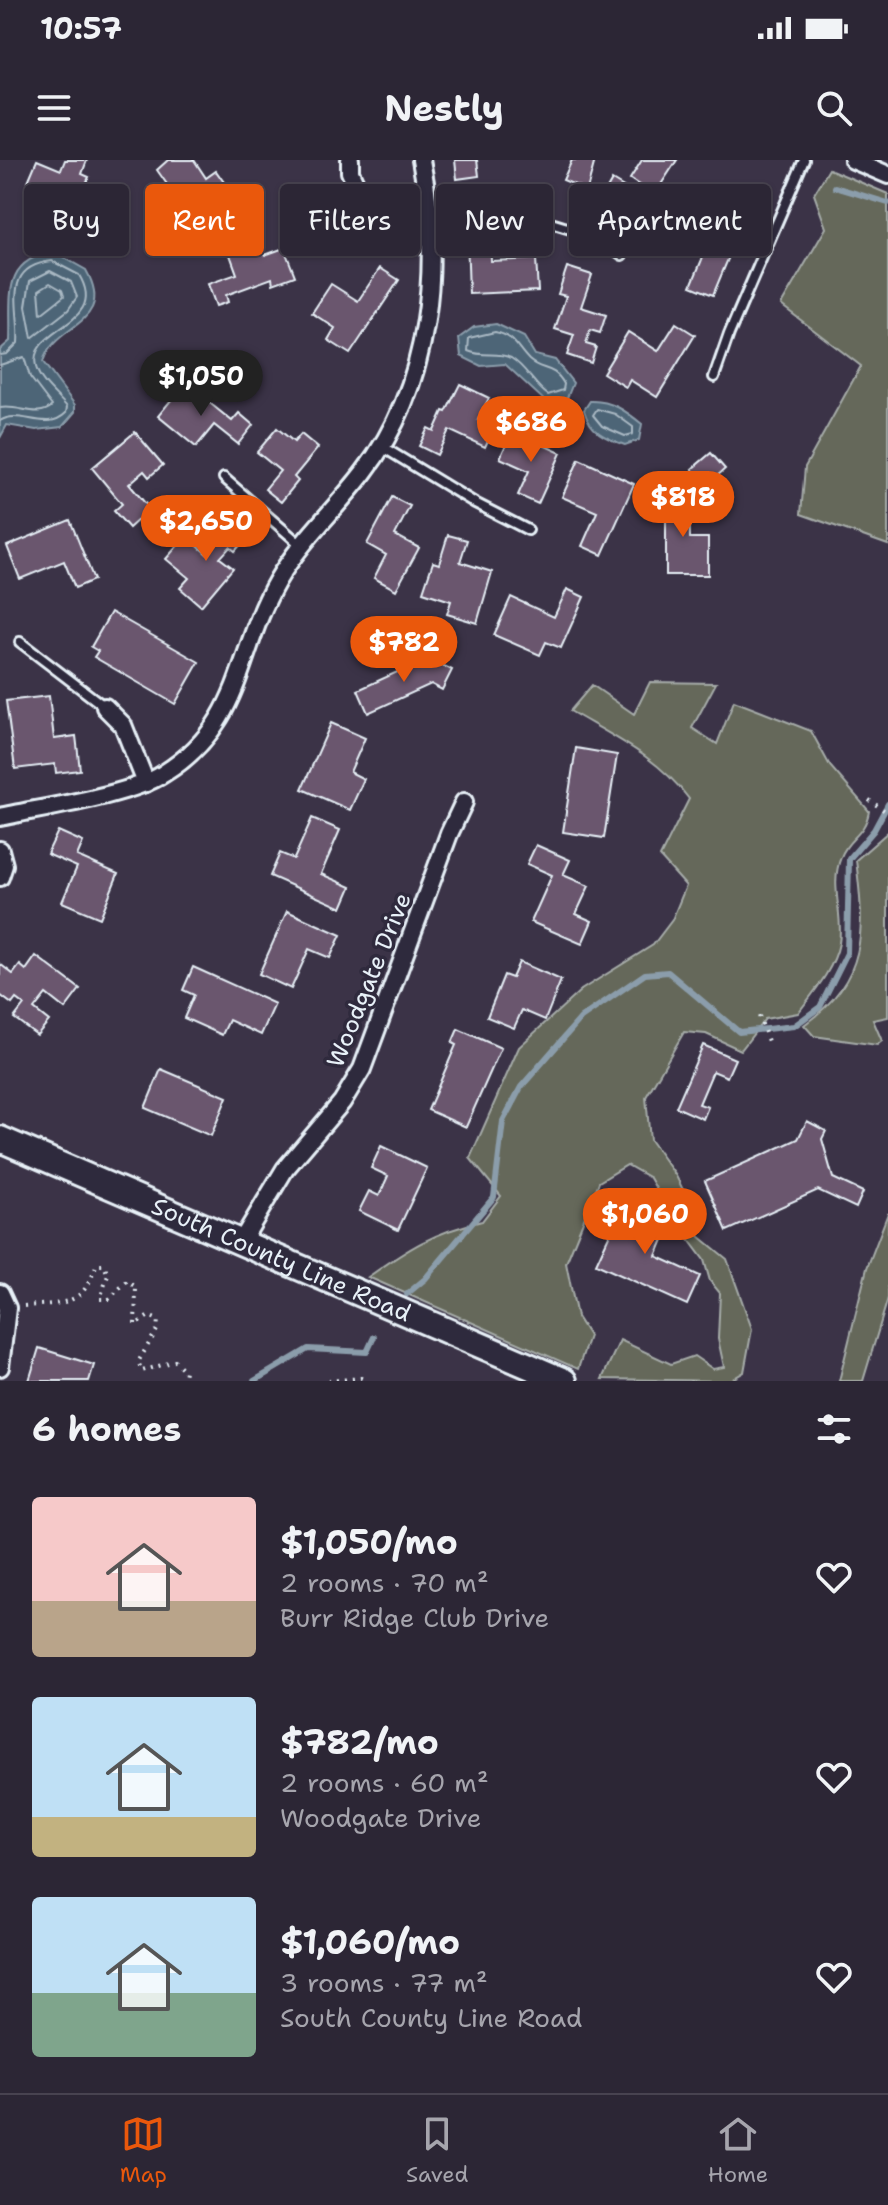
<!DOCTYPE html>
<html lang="en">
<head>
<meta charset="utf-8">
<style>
  body { margin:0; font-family:"Shantell Sans",sans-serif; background:#383241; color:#f1f3f6; height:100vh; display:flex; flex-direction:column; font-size:30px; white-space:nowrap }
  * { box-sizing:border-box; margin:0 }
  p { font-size:26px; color:#a6a5ad }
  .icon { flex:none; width:44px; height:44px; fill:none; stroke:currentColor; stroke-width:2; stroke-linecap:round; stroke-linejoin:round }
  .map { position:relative; height:1221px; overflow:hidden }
  .panel { display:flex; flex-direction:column; background:#2c2635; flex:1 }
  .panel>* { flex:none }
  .guide { position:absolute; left:24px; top:24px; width:840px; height:72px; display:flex; gap:16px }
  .price { position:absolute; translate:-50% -68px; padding:0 18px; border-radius:28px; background:#ea580c; color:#fff; font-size:26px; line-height:52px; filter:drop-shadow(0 2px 4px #0008) }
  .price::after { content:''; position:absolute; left:50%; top:48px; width:24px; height:18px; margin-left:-12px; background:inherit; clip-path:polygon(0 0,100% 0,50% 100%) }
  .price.on { background:#222; color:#fff }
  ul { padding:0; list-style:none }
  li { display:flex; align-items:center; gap:24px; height:200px; padding:0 32px }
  li span { display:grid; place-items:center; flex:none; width:224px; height:160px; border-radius:8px; color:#555 }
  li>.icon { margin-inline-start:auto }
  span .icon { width:96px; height:96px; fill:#fffc; stroke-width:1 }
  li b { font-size:34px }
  h2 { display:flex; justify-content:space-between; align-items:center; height:96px; padding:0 32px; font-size:34px }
  .chip { padding:0 28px; border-radius:8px; background:#2c2635; box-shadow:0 2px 6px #0004,0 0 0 2px #484350; font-size:28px; line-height:72px }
  .chip.on { background:#ea580c; color:#fff }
  .status { display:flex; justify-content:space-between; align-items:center; height:56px; padding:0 40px; background:#2c2635; direction:ltr }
  .status svg { height:22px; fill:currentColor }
  header { display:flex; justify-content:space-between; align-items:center; height:104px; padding:0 32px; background:#2c2635; font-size:36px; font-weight:700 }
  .tabs { display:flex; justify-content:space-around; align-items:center; height:112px; border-top:2px solid #484350; background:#2c2635; font-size:22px; color:#a6a5ad }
  .tabs a { display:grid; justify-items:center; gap:4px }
  .tabs .on { color:#ea580c }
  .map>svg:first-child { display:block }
  .green { fill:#65685a; stroke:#a6aca9; stroke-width:2 }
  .water { fill:#4d6577; stroke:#8b9dab; stroke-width:2 }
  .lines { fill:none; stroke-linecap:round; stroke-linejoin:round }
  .shore { stroke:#aab9c4; stroke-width:2 }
  .stream { stroke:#8b9dab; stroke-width:6 }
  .building { fill:#6a566e; stroke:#e8f1f8; stroke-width:2 }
  .service-casing { stroke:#e8f1f8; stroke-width:14 }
  .minor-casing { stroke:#e8f1f8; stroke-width:22 }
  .secondary-casing { stroke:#e8f1f8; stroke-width:30 }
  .path { stroke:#e8f1f8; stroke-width:4; stroke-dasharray:2 6; stroke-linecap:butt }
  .service { stroke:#2f2a3d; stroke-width:8 }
  .minor { stroke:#2f2a3d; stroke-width:16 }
  .secondary { stroke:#2f2a3d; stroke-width:24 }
  .labels { text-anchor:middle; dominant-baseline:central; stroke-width:7; stroke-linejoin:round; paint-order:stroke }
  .street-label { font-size:24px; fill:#e8f1f8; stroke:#2f2a3d }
</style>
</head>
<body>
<div class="status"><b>10:57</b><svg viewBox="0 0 49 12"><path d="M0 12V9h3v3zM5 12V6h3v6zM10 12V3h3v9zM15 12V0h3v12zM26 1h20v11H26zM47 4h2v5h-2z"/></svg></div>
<header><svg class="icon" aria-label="menu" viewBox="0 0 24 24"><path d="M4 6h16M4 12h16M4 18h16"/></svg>Nestly<svg class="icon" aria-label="search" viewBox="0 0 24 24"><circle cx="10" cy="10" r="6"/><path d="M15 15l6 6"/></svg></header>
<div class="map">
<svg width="888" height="1221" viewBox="0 0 888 1221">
  <rect width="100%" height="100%" fill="#3b3347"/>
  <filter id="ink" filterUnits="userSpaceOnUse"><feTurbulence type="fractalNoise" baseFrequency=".0125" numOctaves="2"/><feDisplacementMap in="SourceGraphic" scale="16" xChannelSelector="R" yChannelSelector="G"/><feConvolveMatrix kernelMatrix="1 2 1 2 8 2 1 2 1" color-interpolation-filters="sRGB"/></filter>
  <g filter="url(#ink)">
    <g class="green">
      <polygon points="829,9 888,34 888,385 801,354 805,307 861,206 781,145 826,68 814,34"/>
      <path d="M650 522 716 523 692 568 717 584 734 541 811 571 830 606 869 651C865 676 848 677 841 697 829 726 844 754 839 783 834 809 814 832 798 853L765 859 741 890 706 874 684 872 646 937 650 980 676 1016 696 1055 699 1076 727 1099 752 1169 744 1212 729 1221 602 1219 620 1180 671 1204 694 1196 713 1209 724 1207 718 1179 720 1133 710 1121 704 1100 672 1057 650 1018 627 1005 599 1022 566 1103 577 1157 589 1176 578 1209 368 1117C409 1088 432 1073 482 1061L501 1036 470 998 519 887 581 830 653 785 672 760 686 726 660 697 689 639C658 597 614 577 570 551L592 525 634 554Z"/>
      <path d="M888 672V857L873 860 882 881 877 885 814 876 804 865C868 818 865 772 856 700Z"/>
      <polygon points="888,1053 888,1138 863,1221 839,1221 867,1108"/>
    </g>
    <g class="water">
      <path d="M54 92 86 110C117 165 54 163 43 202L75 245V252L62 267 36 270 7 265 0 278V190L10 181C12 139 0 100 54 92Z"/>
      <polygon points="496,164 524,177 535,195 555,200 573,223 567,238 547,243 505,204 481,206 461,196 459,178 474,167"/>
      <path d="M590 241C611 240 626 251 642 264L639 280 625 285C605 278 590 272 584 250Z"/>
    </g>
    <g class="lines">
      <g class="shore">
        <polygon points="50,111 71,122 77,137 68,150 32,178 26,146 30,121"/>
        <polygon points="50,123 62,130 64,136 41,154 39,130"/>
        <path d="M495 172C515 176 516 187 529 200 542 212 553 204 564 224L563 230 548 235C534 225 526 207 511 198 497 191 484 198 468 191L469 178Z"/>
        <path d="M0 195 7 194 18 183C21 148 0 107 52 101L79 115C110 166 26 167 36 207 40 222 57 235 67 247L66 253C46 273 20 248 0 261"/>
        <path d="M0 205 24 197 30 217 52 246C38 259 18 244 0 248"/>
        <polygon points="597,249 615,254 633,267 633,274 625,276 602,266 593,255"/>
      </g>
      <g class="stream">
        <polyline points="835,27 888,43"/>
        <polyline points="407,1134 425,1119 494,1037 503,961 521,927 581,858 645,814 668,812 739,872 794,866 820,847 847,793 849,699 874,670 888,644"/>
        <polyline points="254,1221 308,1189 367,1192 374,1177"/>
      </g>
    </g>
    <g class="building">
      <polygon points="37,0 61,10 65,0 87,0 82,14 89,17 70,60 47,51 53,38 26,26"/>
      <polygon points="168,0 194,0 206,18 216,11 226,25 217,32 228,48 206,64 186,35 178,40 157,10"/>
      <polygon points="455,0 477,0 479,16 457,19"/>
      <polygon points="572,0 595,0 587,30 563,20"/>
      <polygon points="642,0 677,0 654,35 630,19"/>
      <polygon points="612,20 632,32 619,53 600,41"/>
      <polygon points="713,41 735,50 726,70 738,75 713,135 691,126 703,97 672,84 683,59 702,67"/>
      <polygon points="255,67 265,95 284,88 295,116 273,124 272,118 226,135 228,142 216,146 208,124 237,114 224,78"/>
      <polygon points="490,74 491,101 536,99 538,131 469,134 467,75"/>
      <polygon points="567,107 592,115 581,147 606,155 600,173 590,170 586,184 596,187 591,203 567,195 574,175 555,169 566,136 558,134"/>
      <polygon points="380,108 399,120 350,194 328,180 335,168 312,153 331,124 358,141"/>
      <polygon points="676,163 695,175 657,237 630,220 626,227 603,213 628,172 658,191"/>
      <polygon points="185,223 232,261 239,253 253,265 238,284 214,265 196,287 158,256"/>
      <polygon points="460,224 489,238 478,260 494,268 485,287 449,270 437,295 419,286 428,268 434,271 443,251 446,252"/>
      <polygon points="277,268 294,282 301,274 318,288 294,317 298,321 281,342 265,329 280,311 257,292"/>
      <polygon points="512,271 561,293 538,344 518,335 529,311 500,298"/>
      <polygon points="135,272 163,305 149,317 144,311 129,324 150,349 129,368 114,351 122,344 92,308"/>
      <polygon points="711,293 725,309 706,326 692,309"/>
      <polygon points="579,299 634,324 602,395 582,386 597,352 562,337"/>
      <polygon points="666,331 689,331 690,378 708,378 708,415 666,415"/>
      <polygon points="392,337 410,346 395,375 419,388 396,430 374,418 386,395 367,384"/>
      <polygon points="70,360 94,420 75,428 64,401 20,419 7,386"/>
      <polygon points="235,361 250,374 235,391 230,387 220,398 233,408 201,446 180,428 189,418 166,399 186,376 207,394"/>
      <polygon points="448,375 467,380 460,402 492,412 477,463 447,454 451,441 423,432 433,402 439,404"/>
      <polygon points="567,429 584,437 561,488 546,482 540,495 494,475 511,437 554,457"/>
      <polygon points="111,452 199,502 175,544 94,497 98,491 91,487"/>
      <polygon points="434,501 452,510 442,530 431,524 368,553 358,530 419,502 421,507"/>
      <polygon points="49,536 54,579 76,576 80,610 56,613 55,604 15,609 6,541"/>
      <polygon points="331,563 365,578 350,612 364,619 350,650 302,629"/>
      <polygon points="576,588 617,595 604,678 563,672"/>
      <polygon points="312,658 340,670 321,714 351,727 342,748 270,716 280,693 294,699"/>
      <polygon points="58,671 83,682 77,696 118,714 100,758 62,742 77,707 47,694"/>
      <polygon points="536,685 570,700 563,715 589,726 576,754 592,761 582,784 531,762 552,715 527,704"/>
      <polygon points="287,751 341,775 330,798 309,789 291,829 259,814"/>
      <polygon points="36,796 80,829 65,849 46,834 34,849 49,861 37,875 14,858 24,845 16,839 12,844 0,835 0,804 13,814 20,805 26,810"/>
      <polygon points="519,802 561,820 545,860 522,850 514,868 487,857 504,815 512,818"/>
      <polygon points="193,807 275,844 261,875 229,860 222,875 184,858 194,835 183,830"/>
      <polygon points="458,869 501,888 466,967 428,950 456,885 452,883"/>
      <polygon points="703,885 735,899 727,917 713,911 699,944 708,947 703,959 676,947"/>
      <polygon points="161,909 227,937 211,976 145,948"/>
      <polygon points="807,961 826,971 822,979 833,1018 863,1032 856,1048 818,1030 727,1071 705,1021 798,979"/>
      <polygon points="381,986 427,1008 398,1070 359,1051 369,1031 379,1036 388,1016 371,1008"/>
      <polygon points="624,1043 658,1059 653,1070 665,1075 656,1096 700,1116 687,1145 596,1104"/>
      <polygon points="39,1188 94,1205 89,1221 29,1221"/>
    </g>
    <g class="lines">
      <g class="service-casing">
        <g id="service">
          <polyline points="430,53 495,46 600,78 622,95"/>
          <polyline points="714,217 729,174 804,0"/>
          <polyline points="381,286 475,343 528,370"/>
          <polyline points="224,318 301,385"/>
          <polyline points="20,482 105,547"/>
        </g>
      </g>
      <g class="minor-casing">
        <g id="minor">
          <polyline points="350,0 350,12 368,51 389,57 430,53"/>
          <polyline points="853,0 888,15"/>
          <polyline points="105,547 123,565 146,623"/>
          <path d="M0 657C41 648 132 635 163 614 245 563 235 494 277 421 301 380 336 349 364 312 431 225 442 105 421 0"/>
          <polyline points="0,690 4,705 0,717"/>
          <polyline points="241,1082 285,1009 342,942 362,909 449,674 464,642"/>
          <polyline points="0,1133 7,1148 0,1207"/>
        </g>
      </g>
      <g class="secondary-casing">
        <g id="secondary">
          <path id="s1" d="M0 979 564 1221"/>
        </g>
      </g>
      <g class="path">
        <polyline points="869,640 888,653"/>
        <polyline points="759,856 769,884"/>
        <path d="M24 1146C62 1143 84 1147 96 1105H104L108 1115 100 1139H109L127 1121 136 1127 135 1165 149 1156 158 1160 157 1170 138 1202 142 1211 175 1201 185 1211 183 1221"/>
        <polyline points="328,1221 361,1218 367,1221"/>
      </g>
      <use href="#service" class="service"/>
      <use href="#minor" class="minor"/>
      <use href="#secondary" class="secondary"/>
    </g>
  </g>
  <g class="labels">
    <g class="street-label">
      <text transform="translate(369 820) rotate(-68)">Woodgate Drive</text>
      <text stroke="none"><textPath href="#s1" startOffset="306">South County Line Road</textPath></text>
    </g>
  </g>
</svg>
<b class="price on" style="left:201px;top:258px">$1,050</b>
<b class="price" style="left:531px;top:304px">$686</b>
<b class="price" style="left:683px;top:379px">$818</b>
<b class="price" style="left:206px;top:403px">$2,650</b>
<b class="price" style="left:404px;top:524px">$782</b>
<b class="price" style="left:645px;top:1096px">$1,060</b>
<div class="guide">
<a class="chip">Buy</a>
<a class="chip on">Rent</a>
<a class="chip">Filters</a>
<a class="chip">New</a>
<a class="chip">Apartment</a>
</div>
</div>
<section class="panel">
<h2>6 homes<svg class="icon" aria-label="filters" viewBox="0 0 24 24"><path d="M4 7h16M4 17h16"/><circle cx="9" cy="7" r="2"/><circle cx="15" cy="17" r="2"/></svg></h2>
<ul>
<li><span style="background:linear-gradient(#f6c9c9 65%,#b9a48a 0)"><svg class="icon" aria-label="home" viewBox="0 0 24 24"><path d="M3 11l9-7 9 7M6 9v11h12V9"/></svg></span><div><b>$1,050/mo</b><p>2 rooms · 70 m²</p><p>Burr Ridge Club Drive</p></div><svg class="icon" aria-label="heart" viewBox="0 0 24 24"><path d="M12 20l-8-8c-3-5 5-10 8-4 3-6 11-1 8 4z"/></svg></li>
<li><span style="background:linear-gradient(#bfe0f5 75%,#c2b280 0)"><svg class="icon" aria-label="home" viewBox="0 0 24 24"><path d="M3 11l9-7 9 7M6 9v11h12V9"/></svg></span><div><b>$782/mo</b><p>2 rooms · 60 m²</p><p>Woodgate Drive</p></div><svg class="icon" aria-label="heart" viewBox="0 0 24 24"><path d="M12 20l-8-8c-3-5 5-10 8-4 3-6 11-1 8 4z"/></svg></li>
<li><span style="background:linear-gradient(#bfe0f5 60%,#7fa58c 0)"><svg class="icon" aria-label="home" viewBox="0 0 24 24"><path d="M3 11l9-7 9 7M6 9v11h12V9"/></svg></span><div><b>$1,060/mo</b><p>3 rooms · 77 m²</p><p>South County Line Road</p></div><svg class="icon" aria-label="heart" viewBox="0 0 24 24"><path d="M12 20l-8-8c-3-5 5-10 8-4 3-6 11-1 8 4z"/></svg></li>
</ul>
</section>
<nav class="tabs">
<a class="on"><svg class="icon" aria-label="map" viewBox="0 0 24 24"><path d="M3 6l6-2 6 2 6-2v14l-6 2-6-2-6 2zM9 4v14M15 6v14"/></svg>Map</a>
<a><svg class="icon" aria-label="saved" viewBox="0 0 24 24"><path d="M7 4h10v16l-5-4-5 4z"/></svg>Saved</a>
<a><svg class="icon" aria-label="home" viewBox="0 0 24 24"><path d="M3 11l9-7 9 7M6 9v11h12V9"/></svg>Home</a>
</nav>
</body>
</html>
